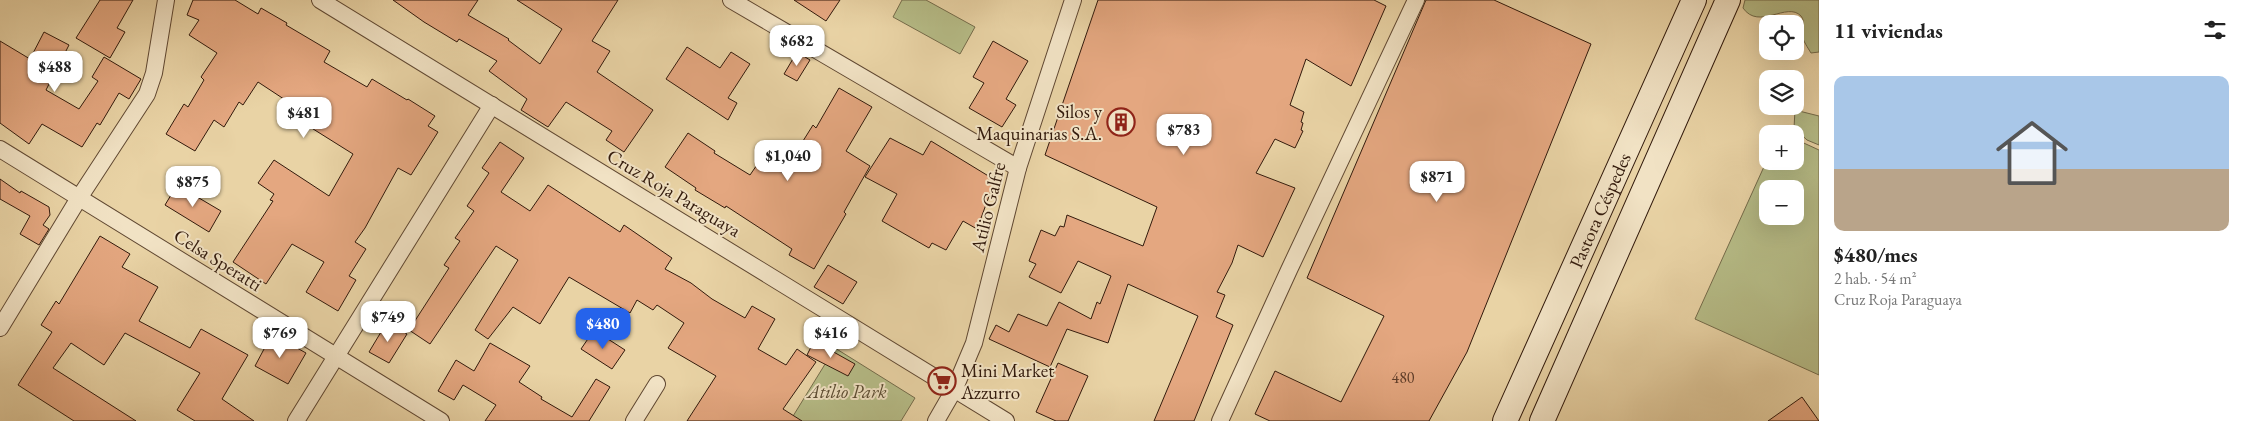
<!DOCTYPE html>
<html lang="es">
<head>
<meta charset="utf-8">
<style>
  body { margin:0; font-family:"EB Garamond",serif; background:#f2f2f2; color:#222; height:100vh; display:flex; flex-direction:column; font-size:19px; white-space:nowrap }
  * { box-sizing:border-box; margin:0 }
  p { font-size:16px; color:#767676 }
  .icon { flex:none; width:28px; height:28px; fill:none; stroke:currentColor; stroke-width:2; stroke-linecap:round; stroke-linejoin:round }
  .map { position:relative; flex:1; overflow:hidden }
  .sheet { display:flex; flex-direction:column; background:#fff; width:425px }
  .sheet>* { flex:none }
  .buttons { position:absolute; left:1759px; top:15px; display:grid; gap:10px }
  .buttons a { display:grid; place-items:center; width:45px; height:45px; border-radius:10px; background:#fff; box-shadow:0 5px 20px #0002; font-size:25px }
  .price { position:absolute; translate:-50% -42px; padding:0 11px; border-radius:10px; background:#fff; color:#222; font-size:16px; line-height:32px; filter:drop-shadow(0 1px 2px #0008) }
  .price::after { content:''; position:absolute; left:50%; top:30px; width:15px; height:11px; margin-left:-8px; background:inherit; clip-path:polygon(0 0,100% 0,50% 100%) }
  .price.current { background:#2563eb; color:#fff }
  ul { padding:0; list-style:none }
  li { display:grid; align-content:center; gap:10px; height:265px; padding:0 15px }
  li span { display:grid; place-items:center; height:155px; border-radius:10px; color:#555 }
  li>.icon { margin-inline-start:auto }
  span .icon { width:90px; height:90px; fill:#fffc; stroke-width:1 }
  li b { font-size:21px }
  h2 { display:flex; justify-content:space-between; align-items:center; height:60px; padding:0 15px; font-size:21px }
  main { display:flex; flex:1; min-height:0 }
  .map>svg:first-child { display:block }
  .green { fill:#b6bc87; stroke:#746b4a; fill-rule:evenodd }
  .building { fill:#e4a780; stroke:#321a0c }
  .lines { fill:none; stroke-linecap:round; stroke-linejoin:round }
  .street-casing { stroke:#604832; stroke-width:18 }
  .secondary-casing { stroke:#321a0c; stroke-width:26 }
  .street { stroke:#f1e2c4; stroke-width:16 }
  .secondary { stroke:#f1e2c4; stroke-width:24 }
  .labels { text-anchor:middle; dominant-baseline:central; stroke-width:4; stroke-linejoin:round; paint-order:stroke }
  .number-label { font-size:16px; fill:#5e3d29 }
  .poi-label { font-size:19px; fill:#321a0c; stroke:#f1e2c4; text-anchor:end }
  .street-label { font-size:19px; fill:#321a0c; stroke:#f1e2c4 }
  .park-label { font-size:19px; font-style:italic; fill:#5a4b31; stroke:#f1e2c4 }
</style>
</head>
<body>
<main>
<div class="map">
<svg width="1819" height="421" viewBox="0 0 1819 421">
  <rect width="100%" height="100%" fill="#e9d3a5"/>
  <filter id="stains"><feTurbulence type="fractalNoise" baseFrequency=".004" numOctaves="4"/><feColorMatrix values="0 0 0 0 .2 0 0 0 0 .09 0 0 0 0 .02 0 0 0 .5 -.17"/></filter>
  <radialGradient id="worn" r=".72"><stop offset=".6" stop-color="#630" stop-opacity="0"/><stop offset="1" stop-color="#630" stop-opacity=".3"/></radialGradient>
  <g class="green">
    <polygon points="902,0 926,0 975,27 960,54 893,17"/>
    <path d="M1745 0H1819V52L1811 53C1808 48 1803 41 1802 35 1801 29 1806 22 1801 16 1787 1 1759 31 1743 8Z"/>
    <polygon points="1795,110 1819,116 1819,145 1807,140 1794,128"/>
    <path d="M1795 139 1819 150V375L1695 319 1767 160 1768 161H1795ZM1768 189H1795V216H1768Z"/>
    <polygon points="835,348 915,398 901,421 790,421"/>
  </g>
  <g class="building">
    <polygon points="100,0 133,0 117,28 125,32 110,58 76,38"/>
    <polygon points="193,0 235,0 258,14 261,8 287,23 286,25 330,51 324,62 367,87 372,79 407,100 408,99 435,116 428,126 438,132 411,175 398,168 365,228 355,242 366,249 349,276 356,280 338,311 306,292 324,262 292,244 266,284 233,262 273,201 270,200 274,194 258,183 274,160 329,196 353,154 294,117 299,109 258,82 243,105 239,102 224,127 214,120 195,151 166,134 184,104 188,107 204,80 201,77 217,53 189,35 199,20 187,15"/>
    <polygon points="393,0 478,0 468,15 509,39 508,40 540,64 562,29 517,0 618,0 592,41 610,51 597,72 653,110 624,152 606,140 612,131 566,102 548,127 521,110 527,99 489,71 497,61 459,39 457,42 424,22"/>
    <polygon points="794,0 840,0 826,21"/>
    <polygon points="1098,0 1374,0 1386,6 1351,86 1306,59 1290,105 1304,112 1301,122 1303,123 1301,130 1303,131 1295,148 1275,139 1256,173 1295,188 1263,257 1238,245 1232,263 1217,292 1225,295 1216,317 1233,325 1194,421 1154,421 1198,316 1128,284 1108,343 1067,329 1050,367 989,339 996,325 1009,332 1018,314 1047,326 1059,302 1091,319 1097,302 1100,304 1111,276 1078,261 1061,293 1029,277 1036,264 1029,261 1041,230 1055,236 1060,226 1064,227 1067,215 1143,246 1157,207 1045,155"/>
    <polygon points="1426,0 1494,0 1591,44 1467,352 1429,421 1270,421 1255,414 1275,371 1341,402 1384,316 1307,278"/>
    <polygon points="44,32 69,45 46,90 79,109 98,81 92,77 104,57 141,79 129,99 119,93 100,125 97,123 82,147 42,124 29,144 0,123 0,41 30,59"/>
    <polygon points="993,41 1028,61 1006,99 1016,105 1002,127 969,108 984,83 973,77"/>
    <polygon points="687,47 720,68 731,52 750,64 728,98 737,103 728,120 666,79"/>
    <polygon points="797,52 810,60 797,81 784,74"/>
    <polygon points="839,88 872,107 846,151 870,166 844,212 846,214 814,269 789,255 792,249 726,206 725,208 695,190 696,188 665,167 688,133 715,151 714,153 750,175 761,159 783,173 813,125 816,128"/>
    <polygon points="890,138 923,155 931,141 995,180 977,229 963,221 946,250 932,243 929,248 882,221 897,194 865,177"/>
    <polygon points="500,142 524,158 501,192 530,211 548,185 620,232 624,225 672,258 665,269 691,283 712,299 745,318 752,306 775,319 758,349 786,365 797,349 816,362 783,409 802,421 687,421 716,376 668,348 684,323 657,305 653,310 637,300 630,313 569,277 540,324 513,307 488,339 475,330 518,260 496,246 430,344 409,330 449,268 444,265 460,241 455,238 474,211 467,206 489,173 482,168"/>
    <polygon points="0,179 20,193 21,191 49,207 50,215 43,225 49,229 39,245 20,234 30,216 0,199"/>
    <polygon points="177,185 221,211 209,232 165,205"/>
    <polygon points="100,236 130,254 122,267 158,287 139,321 190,348 201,329 248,355 222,399 254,421 195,421 177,410 200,373 125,333 104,365 71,343 53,368 136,421 74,421 18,385 52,332 41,325 56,301 59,304"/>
    <polygon points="828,265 857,282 843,304 814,287"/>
    <polygon points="387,322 407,334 389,363 369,352"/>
    <polygon points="594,330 625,350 612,369 581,349"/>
    <polygon points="272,334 306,353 288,384 255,366"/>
    <polygon points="814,341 855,364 848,376 807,355"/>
    <polygon points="490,343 530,366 519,382 542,397 541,399 572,417 596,379 610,387 589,421 485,421 496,405 463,385 454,400 438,391 456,360 474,371"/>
    <polygon points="1058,363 1088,376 1068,421 1056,421 1036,412"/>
    <polygon points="1802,397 1819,421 1768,421"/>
  </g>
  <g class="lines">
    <g class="street-casing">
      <g id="street">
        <polyline points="320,0 1006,421"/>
        <polyline points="731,0 1018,168"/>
        <polyline points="0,149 441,421"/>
        <polyline points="0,328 79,198 147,94 154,73 166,0"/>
        <polyline points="296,421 492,105"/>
        <polyline points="634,421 657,384"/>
        <polyline points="936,421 955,388 974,343 1018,168 1073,0"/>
        <polyline points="1220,421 1289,270 1416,0"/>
      </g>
    </g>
    <g class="secondary-casing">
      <g id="secondary">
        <path id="s1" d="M1505 421 1694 0"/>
        <polyline points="1542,421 1728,0"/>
      </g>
    </g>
    <use href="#street" class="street"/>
    <use href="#secondary" class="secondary"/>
  </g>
  <defs>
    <g id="building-ring" transform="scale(1.4375)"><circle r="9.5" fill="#f1e2c4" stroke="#8f2418" stroke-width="1.5"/><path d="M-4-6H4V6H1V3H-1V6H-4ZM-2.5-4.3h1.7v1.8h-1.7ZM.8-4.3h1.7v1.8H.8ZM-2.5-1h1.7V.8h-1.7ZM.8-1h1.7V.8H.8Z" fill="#8f2418"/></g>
    <g id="supermarket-ring" transform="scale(1.4375)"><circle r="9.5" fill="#f1e2c4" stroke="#8f2418" stroke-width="1.5"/><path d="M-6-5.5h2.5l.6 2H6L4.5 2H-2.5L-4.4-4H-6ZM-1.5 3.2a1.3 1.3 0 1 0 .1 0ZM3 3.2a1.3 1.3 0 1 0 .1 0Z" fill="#8f2418"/></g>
  </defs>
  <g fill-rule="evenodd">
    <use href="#building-ring" x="1121" y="122"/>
    <use href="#supermarket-ring" x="942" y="381"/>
  </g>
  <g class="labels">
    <g class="number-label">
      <text x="1403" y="377">480</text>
    </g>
    <g class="poi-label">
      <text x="1102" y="111">Silos y<tspan x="1102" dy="22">Maquinarias S.A.</tspan></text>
      <text x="961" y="370" text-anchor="start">Mini Market<tspan x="961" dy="22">Azzurro</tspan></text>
    </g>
    <g class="street-label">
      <text transform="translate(674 193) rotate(31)">Cruz Roja Paraguaya</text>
      <text transform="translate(988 207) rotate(-76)">Atilio Galfre</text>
      <text stroke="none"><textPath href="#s1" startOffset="231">Pastora Céspedes</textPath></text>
      <text transform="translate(218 260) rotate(32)">Celsa Speratti</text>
    </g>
    <g class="park-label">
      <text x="847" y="391">Atilio Park</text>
    </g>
  </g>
  <rect width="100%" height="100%" filter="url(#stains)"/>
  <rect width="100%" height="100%" fill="url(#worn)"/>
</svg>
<div class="buttons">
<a><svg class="icon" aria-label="locate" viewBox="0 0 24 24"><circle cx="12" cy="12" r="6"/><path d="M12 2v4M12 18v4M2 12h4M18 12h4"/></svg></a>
<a><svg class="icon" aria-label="layers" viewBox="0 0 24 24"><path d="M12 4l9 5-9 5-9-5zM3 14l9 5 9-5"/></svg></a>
<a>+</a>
<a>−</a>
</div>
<b class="price" style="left:797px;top:67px">$682</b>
<b class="price" style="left:55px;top:93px">$488</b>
<b class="price" style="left:304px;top:139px">$481</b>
<b class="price" style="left:1184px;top:156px">$783</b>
<b class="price" style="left:788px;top:182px">$1,040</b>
<b class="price" style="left:1437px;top:203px">$871</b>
<b class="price" style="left:193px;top:208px">$875</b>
<b class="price" style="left:388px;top:343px">$749</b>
<b class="price current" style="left:603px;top:350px">$480</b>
<b class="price" style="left:280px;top:359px">$769</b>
<b class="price" style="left:831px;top:359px">$416</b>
</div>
<section class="sheet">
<h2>11 viviendas<svg class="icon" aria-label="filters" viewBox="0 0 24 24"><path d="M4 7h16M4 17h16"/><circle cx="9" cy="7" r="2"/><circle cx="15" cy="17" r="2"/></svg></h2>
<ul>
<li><span style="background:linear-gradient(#a9c7e8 60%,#b9a48a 0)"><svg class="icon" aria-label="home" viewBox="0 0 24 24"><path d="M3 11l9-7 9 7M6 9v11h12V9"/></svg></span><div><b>$480/mes</b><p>2 hab. · 54 m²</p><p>Cruz Roja Paraguaya</p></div></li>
</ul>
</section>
</main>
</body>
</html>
